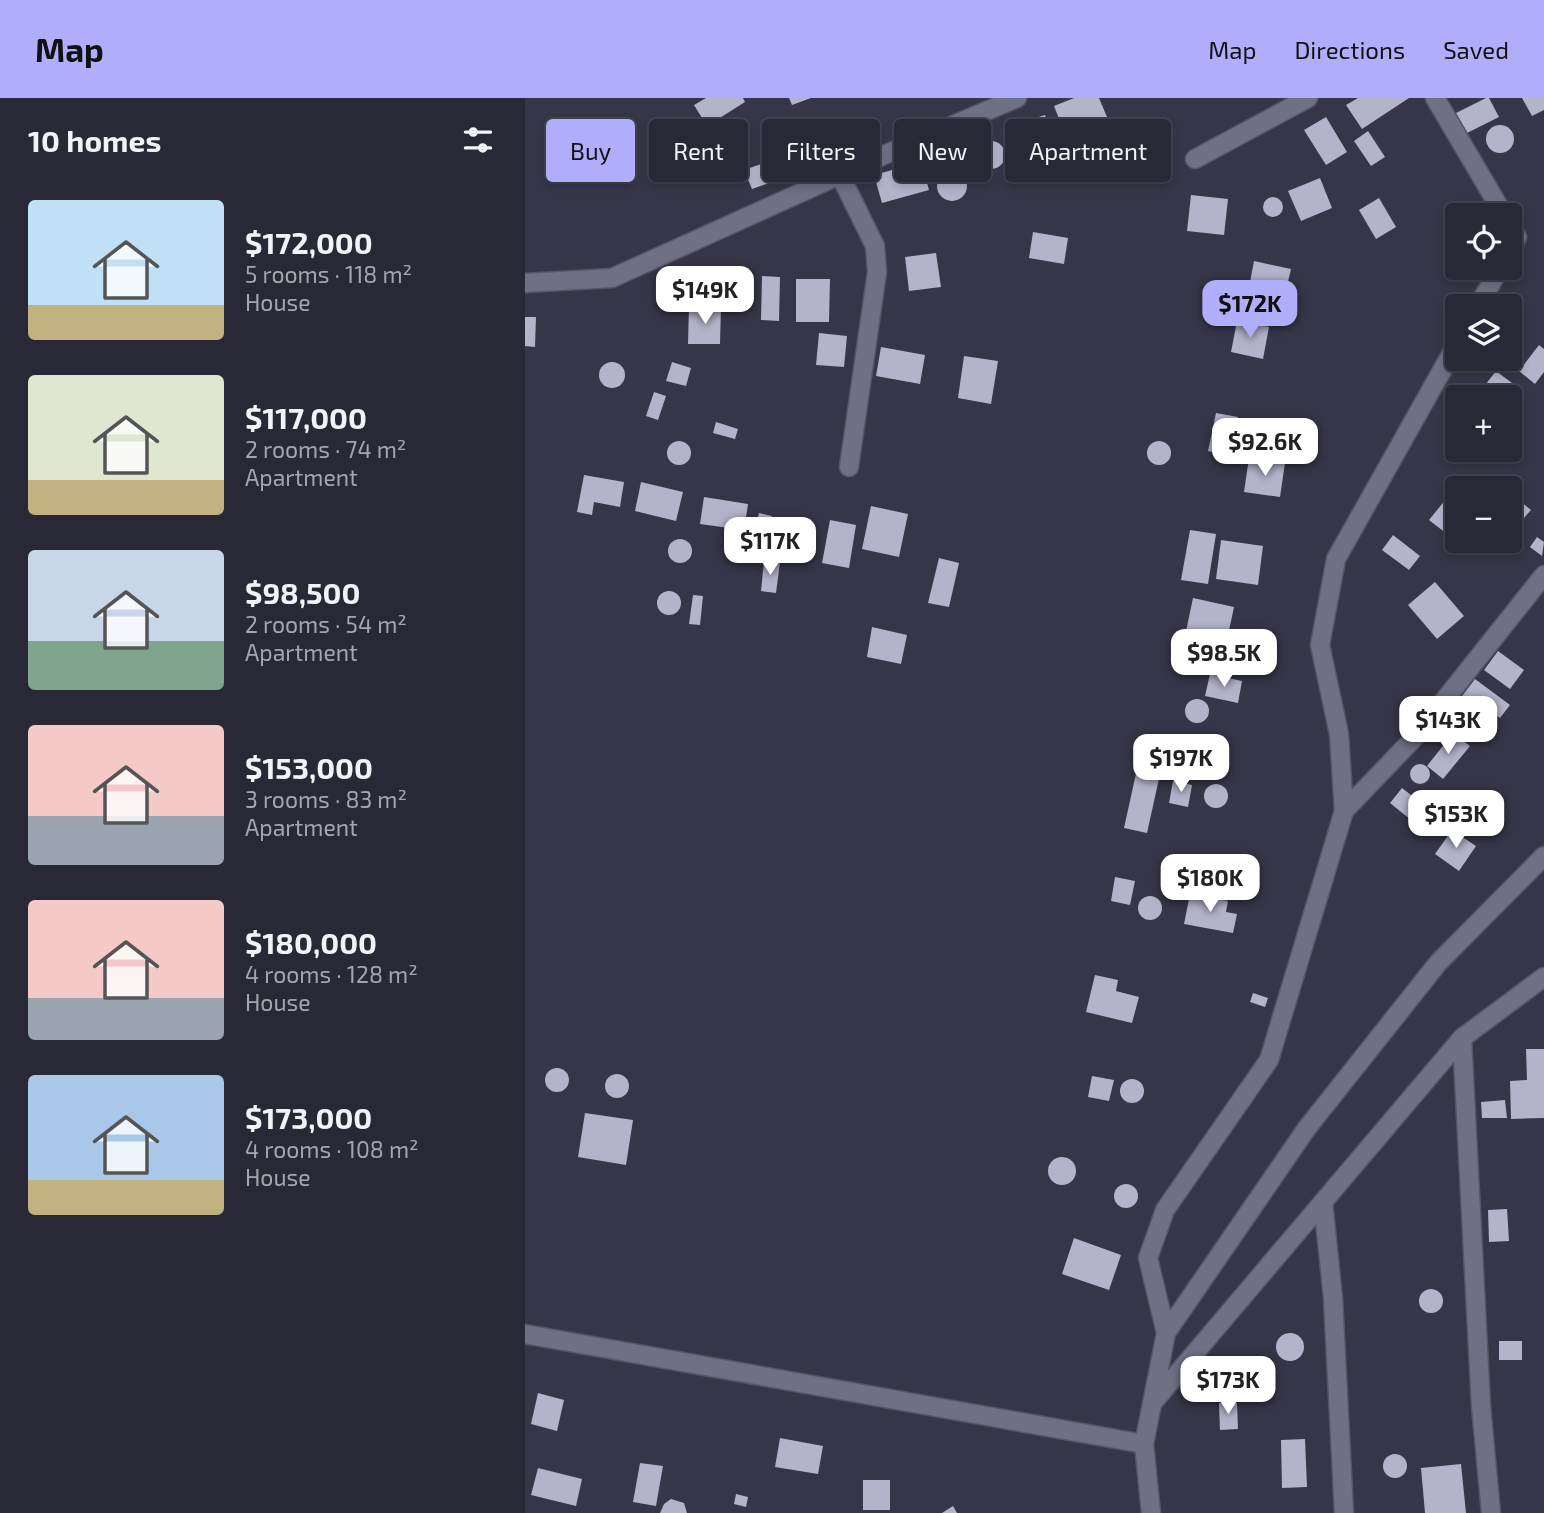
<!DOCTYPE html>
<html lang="en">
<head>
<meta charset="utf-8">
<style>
  body { margin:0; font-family:"Exo 2",sans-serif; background:#343442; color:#f1f3f6; height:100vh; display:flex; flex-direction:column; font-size:26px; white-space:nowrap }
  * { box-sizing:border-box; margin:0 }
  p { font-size:23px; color:#a5a6ad }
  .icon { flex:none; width:38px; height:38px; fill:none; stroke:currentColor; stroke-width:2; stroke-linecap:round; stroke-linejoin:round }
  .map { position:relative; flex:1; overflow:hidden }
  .drawer { display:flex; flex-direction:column; background:#282836; width:525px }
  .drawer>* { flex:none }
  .banner { position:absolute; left:21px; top:21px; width:665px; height:63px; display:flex; gap:14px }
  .fabs { position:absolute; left:920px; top:105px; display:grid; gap:14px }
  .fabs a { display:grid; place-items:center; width:77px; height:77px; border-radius:7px; background:#282836; box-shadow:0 4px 10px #0003,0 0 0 2px #444451; font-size:35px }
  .price { position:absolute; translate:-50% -60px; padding:0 16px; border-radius:14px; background:#fff; color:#222; font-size:23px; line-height:46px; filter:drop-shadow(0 2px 4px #0008) }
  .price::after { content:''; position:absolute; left:50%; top:42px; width:21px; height:16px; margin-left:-10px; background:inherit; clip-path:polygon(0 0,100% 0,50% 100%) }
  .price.active { background:#b0aefa; color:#111 }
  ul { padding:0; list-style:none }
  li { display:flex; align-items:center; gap:21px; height:175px; padding:0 28px }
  li span { display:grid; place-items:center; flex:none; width:196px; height:140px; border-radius:7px; color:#555 }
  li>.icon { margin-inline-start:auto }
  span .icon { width:84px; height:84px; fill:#fffc; stroke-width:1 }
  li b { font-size:30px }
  h2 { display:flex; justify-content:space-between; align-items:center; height:84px; padding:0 28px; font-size:30px }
  .tag { padding:0 24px; border-radius:7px; background:#282836; box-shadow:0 4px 10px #0003,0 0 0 2px #444451; font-size:24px; line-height:63px }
  .tag.active { background:#b0aefa; color:#111 }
  header { display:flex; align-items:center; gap:42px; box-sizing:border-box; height:98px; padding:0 35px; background:#b0aefa; color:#111 }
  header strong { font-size:33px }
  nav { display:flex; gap:38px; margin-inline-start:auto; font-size:24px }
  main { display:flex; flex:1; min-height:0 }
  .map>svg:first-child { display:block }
  .building { fill:#b3b3ca }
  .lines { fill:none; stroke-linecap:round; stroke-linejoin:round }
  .minor-casing { stroke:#555564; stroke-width:21 }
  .minor { stroke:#707085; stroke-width:18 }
</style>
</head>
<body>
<header>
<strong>Map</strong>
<nav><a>Map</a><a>Directions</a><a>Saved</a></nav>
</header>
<main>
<section class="drawer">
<h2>10 homes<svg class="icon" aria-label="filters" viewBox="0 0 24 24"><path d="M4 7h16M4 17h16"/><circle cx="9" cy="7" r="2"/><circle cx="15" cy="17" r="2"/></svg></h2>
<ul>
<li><span style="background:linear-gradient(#bfe0f5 75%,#c2b280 0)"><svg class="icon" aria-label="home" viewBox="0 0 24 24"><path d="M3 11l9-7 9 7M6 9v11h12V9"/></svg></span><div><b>$172,000</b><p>5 rooms · 118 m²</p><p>House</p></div></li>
<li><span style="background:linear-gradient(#dfe7d0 75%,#c2b280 0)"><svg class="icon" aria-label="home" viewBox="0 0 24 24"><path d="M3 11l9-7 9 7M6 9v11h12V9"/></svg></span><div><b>$117,000</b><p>2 rooms · 74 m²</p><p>Apartment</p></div></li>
<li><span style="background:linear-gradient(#c9d6e8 65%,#7fa58c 0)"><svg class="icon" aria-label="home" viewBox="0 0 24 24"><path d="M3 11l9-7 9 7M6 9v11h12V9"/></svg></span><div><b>$98,500</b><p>2 rooms · 54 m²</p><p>Apartment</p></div></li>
<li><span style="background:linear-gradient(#f6c9c9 65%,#9aa5b1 0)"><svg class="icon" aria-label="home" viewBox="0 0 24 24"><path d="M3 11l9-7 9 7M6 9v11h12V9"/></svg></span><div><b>$153,000</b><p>3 rooms · 83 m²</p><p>Apartment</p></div></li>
<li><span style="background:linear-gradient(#f6c9c9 70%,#9aa5b1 0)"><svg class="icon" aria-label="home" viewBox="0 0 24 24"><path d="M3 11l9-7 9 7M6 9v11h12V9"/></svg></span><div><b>$180,000</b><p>4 rooms · 128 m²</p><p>House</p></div></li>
<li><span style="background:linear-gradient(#a9c7e8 75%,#c2b280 0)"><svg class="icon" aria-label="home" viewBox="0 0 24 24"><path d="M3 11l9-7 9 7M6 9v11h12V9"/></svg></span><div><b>$173,000</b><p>4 rooms · 108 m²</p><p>House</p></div></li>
</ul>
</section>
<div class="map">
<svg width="1019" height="1415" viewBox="0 0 1019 1415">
  <rect width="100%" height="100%" fill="#363648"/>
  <g class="building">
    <polygon points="181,0 218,0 220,4 182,28 169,7"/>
    <polygon points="264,0 286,0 267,7"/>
    <polygon points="549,0 574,0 582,19 540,36 529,8"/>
    <polygon points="833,0 884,0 837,31 821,7"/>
    <polygon points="961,0 964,0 974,19 942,35 931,15"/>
    <polygon points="997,0 1019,0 1019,12 1007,18"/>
    <polygon points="520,17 528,38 496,48 489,27"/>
    <polygon points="801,19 822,54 801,67 779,32"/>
    <circle cx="975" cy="41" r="14"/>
    <polygon points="843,33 860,59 846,68 829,43"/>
    <circle cx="466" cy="57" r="14"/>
    <circle cx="583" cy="62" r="15"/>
    <polygon points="245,63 252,82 227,91 219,72"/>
    <polygon points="396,64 404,92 357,105 349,77"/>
    <circle cx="427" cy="88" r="15"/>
    <polygon points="795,80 807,110 776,123 763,93"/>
    <polygon points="666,97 703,101 699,137 662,133"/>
    <circle cx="748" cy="109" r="10"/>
    <polygon points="854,100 871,129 851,141 834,112"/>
    <polygon points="508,134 543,140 539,166 504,160"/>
    <polygon points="411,155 416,189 384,193 380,159"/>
    <polygon points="729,163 766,171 761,192 725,184"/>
    <polygon points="237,178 255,179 254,223 236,222"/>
    <polygon points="271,181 305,181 304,224 271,224"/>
    <polygon points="216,182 220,203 194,208 190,186"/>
    <polygon points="164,209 196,209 195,246 163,246"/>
    <polygon points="0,219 11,219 10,249 0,248"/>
    <polygon points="712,223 744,229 738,261 706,254"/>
    <polygon points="294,235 322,238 319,269 291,267"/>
    <polygon points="1014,247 1019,251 1019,274 1010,286 994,273"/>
    <polygon points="356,249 400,257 395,286 351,278"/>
    <polygon points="439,258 473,263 466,306 433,300"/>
    <circle cx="87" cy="277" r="13"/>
    <polygon points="147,264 166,270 161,288 141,283"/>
    <polygon points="971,273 999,294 985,312 985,299 960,299 954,295"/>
    <polygon points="129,294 141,298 133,322 121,318"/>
    <polygon points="691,315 713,319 705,358 683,353"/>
    <polygon points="191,324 213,331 210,341 188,335"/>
    <polygon points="933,333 933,352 958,352 949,365 923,346"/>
    <circle cx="634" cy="355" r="12"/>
    <circle cx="154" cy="355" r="12"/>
    <polygon points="724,360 760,365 755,399 719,394"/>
    <polygon points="59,377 99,384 95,409 69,404 67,417 52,414"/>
    <polygon points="116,384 158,394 151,423 110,413"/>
    <polygon points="930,390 933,392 933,423 922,436 904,422"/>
    <polygon points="179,399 223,406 219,432 175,426"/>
    <polygon points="995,403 1006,412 999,420 988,411"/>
    <polygon points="346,408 383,416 374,459 337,451"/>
    <polygon points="234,415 247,418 242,442 229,439"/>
    <polygon points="305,422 331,427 324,470 297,465"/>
    <polygon points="665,432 691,436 683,486 656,482"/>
    <polygon points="868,437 895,458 884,472 857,452"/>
    <polygon points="1012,439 1019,444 1017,458 1005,449"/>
    <circle cx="155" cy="453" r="12"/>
    <polygon points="696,442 738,448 733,487 691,481"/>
    <polygon points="414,460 434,465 424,509 403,505"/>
    <polygon points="239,463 255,464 251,495 236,493"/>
    <polygon points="910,484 939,518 912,541 883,507"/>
    <circle cx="144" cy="505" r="12"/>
    <polygon points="168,497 178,498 175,527 164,526"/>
    <polygon points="668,500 709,509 702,542 685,539 684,544 660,538"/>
    <polygon points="347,529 382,537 376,566 342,559"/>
    <polygon points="973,553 999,572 985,591 959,572"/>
    <polygon points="685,576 717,583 713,605 680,598"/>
    <polygon points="950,581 985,607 975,620 964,612 948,633 930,620 937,610 931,606"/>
    <circle cx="672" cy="613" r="12"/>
    <polygon points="928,635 945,648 918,681 902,668"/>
    <polygon points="614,662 637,667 622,735 599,730"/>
    <circle cx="895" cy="676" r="10"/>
    <polygon points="648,683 667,687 663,709 644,705"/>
    <circle cx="691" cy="698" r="12"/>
    <polygon points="877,690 917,721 910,729 897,719 891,726 865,705"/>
    <polygon points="927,732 951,748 934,773 910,756"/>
    <polygon points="590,779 610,783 605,807 586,803"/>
    <polygon points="665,796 703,803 701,814 712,816 708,835 659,826"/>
    <circle cx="625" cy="810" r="12"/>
    <polygon points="570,877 593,882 591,893 614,899 607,925 561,914"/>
    <polygon points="728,895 743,900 740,909 725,904"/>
    <polygon points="1001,951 1019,951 1019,1020 986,1021 985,983 1002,982"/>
    <circle cx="32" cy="982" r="12"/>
    <circle cx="92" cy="988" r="12"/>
    <polygon points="567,978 589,982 584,1003 563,999"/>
    <circle cx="607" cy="993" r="12"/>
    <polygon points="980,1002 982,1020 957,1020 956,1004"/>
    <polygon points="60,1015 108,1022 101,1067 53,1059"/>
    <circle cx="537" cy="1073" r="14"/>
    <circle cx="601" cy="1098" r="12"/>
    <polygon points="982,1111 984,1143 964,1144 963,1112"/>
    <polygon points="549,1140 596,1157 584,1192 537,1176"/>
    <circle cx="906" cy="1203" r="12"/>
    <circle cx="765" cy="1249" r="14"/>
    <rect x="974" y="1243" width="23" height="19"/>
    <polygon points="13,1295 39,1302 32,1333 6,1326"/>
    <polygon points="694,1305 712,1305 713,1331 695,1332"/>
    <polygon points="255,1340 298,1348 293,1376 250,1369"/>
    <polygon points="780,1341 782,1389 757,1390 756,1342"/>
    <circle cx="870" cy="1368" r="12"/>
    <polygon points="115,1365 138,1368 131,1408 108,1404"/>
    <polygon points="936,1366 941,1415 900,1415 896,1370"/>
    <polygon points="13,1370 57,1381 51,1408 6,1397"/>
    <rect x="338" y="1382" width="27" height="30"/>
    <polygon points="211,1396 223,1399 221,1409 209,1406"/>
    <polygon points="146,1401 159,1405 162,1415 135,1415 139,1406"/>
    <polygon points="428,1408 432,1415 417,1415"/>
  </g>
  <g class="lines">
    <g class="minor-casing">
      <g id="minor">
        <polyline points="910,0 979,117"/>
        <polyline points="670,61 783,0"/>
        <polyline points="315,77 350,148 352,174 324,369"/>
        <polyline points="985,128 992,139 985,151"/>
        <polyline points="0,185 87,180 379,48 492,0"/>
        <polyline points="953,208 975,170"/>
        <polyline points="819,713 814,636 795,547 811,461 933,244"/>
        <polyline points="937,940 956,1308 966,1415"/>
        <polyline points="798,1104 808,1200 819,1415"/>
        <polyline points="641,1235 623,1160 640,1112 744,962 819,713 890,639 1019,477"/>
        <polyline points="0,1236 619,1346 641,1235 782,1030 913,865 1019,758"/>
        <polyline points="630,1302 937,940 1019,879"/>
        <polyline points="619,1346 626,1415"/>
      </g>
    </g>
    <use href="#minor" class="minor"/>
  </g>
</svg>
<div class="fabs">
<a><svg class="icon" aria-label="locate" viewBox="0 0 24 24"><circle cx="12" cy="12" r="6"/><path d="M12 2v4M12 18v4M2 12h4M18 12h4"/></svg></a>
<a><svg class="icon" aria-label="layers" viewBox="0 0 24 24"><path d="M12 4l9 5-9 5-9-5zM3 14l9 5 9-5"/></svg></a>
<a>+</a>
<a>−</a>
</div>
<b class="price" style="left:180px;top:228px">$149K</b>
<b class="price active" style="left:725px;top:242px">$172K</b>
<b class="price" style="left:740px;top:380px">$92.6K</b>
<b class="price" style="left:245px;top:479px">$117K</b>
<b class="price" style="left:699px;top:591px">$98.5K</b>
<b class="price" style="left:923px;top:658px">$143K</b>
<b class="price" style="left:656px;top:696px">$197K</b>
<b class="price" style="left:931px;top:752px">$153K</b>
<b class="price" style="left:685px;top:816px">$180K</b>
<b class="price" style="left:703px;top:1318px">$173K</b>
<div class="banner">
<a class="tag active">Buy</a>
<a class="tag">Rent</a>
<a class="tag">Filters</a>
<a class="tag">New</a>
<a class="tag">Apartment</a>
</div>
</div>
</main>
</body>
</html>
